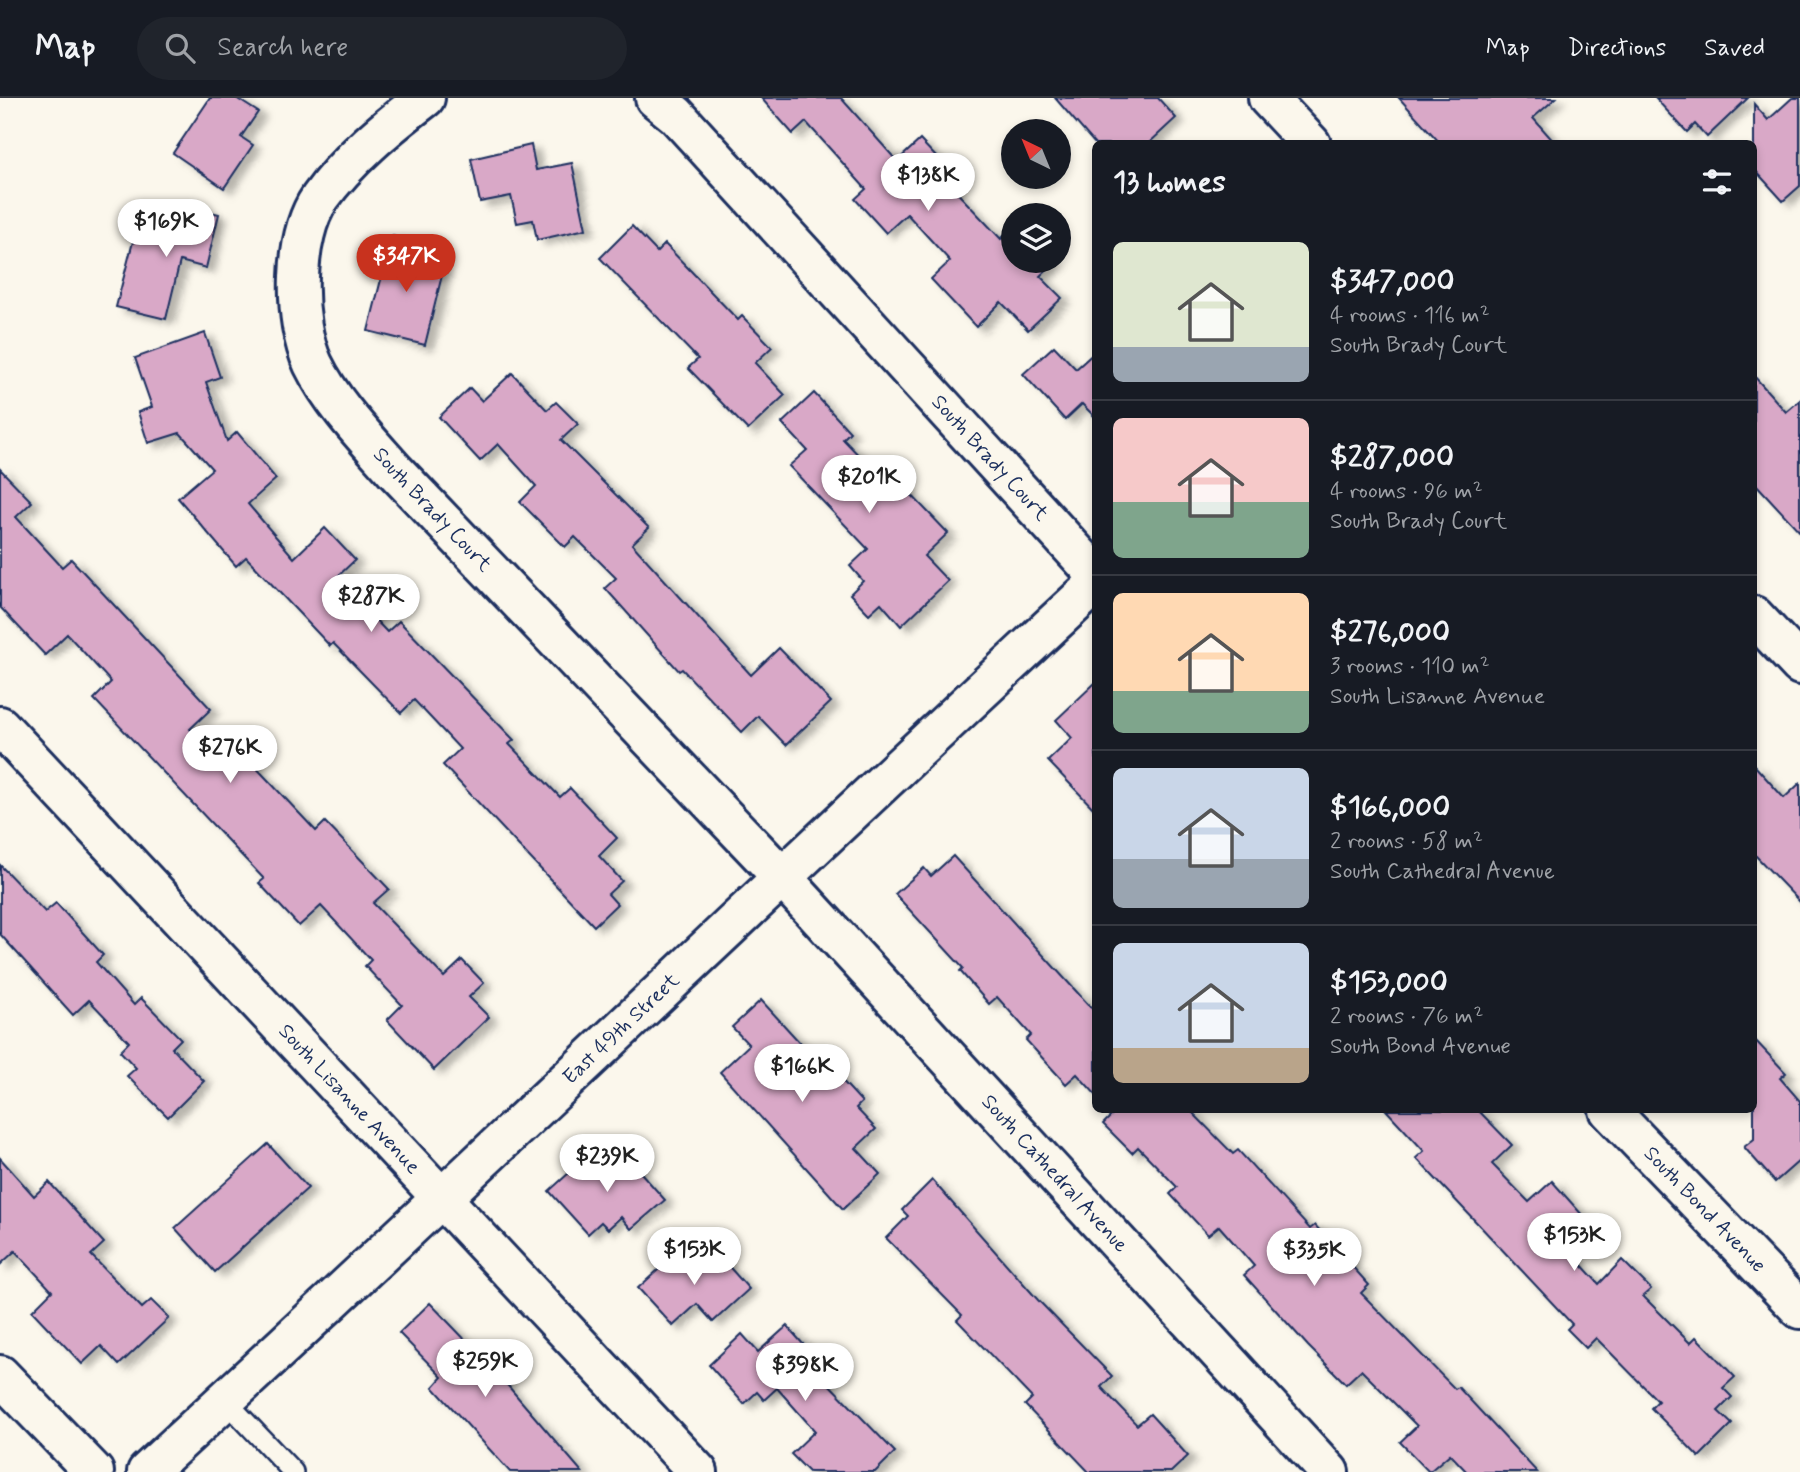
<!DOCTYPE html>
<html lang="en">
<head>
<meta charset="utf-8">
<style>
  body { margin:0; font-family:Mynerve,sans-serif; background:#20242c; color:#f1f3f6; height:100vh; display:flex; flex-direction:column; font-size:26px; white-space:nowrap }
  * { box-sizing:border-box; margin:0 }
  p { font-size:23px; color:#9ea1a6 }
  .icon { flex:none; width:38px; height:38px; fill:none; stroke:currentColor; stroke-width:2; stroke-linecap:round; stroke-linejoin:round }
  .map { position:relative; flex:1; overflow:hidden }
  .sheet { position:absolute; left:1092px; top:42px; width:665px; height:973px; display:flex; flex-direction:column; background:#171b24; border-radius:10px; box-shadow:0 4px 10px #0003 }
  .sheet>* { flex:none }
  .needle { width:46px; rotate:317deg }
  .controls { position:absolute; left:1001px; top:21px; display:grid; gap:14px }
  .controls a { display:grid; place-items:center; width:70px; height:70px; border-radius:50%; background:#171b24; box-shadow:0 4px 10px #0003; font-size:35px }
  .price { position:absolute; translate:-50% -60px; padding:0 16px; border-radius:24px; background:#fff; color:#222; font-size:23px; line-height:46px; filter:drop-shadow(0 2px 4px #0008) }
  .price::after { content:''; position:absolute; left:50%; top:42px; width:21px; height:16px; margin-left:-10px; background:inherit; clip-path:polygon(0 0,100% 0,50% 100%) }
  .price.active { background:#c8321e; color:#fff }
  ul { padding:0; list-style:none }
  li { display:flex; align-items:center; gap:21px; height:175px; padding:0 21px }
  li+li { border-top:2px solid #363941 }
  li span { display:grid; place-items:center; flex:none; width:196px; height:140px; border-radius:10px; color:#555 }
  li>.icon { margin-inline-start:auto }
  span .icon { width:84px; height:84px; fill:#fffc; stroke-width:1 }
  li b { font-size:30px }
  h2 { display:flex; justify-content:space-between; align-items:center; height:84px; padding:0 21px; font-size:30px }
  header { display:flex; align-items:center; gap:42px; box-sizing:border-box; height:98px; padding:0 35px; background:#171b24; border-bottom:2px solid #363941 }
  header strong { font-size:33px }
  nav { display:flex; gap:38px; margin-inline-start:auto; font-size:24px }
  .search { width:490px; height:63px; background:#20242c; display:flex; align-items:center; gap:18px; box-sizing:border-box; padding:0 24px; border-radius:38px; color:#9ea1a6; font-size:26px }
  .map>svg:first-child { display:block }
  .building { fill:#d9a8c7; stroke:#1b2f5e; stroke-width:2; filter:url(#shadow) }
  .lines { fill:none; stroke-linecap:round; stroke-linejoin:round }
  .lane-casing { stroke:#1b2f5e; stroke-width:24 }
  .street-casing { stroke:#1b2f5e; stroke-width:44 }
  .lane { stroke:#fbf7ec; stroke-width:19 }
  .street { stroke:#fbf7ec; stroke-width:38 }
  .labels { text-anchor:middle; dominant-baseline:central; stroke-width:6; stroke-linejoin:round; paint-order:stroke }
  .street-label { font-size:21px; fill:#1b2f5e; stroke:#fbf7ec }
</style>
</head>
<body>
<header>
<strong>Map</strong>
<div class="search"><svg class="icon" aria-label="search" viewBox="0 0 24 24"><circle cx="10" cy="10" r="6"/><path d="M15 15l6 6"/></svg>Search here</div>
<nav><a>Map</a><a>Directions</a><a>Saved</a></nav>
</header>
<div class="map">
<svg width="1800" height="1374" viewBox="0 0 1800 1374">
  <defs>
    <filter id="shadow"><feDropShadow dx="8" dy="4.5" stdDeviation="3.5" flood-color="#0004"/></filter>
  </defs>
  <rect width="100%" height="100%" fill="#fbf7ec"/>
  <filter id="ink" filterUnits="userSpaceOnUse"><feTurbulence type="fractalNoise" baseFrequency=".0143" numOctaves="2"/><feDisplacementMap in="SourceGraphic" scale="14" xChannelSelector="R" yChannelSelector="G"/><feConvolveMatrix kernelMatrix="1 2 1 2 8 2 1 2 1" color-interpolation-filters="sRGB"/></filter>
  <g filter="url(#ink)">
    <g class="building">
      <polygon points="210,0 236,0 258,14 241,39 253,47 224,90 173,55"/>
      <polygon points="761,0 841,0 897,63 920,42 955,79 948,85 1001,141 1013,129 1013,163 1056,163 1040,178 1062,200 1028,232 1001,204 976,229 931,181 950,163 907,116 886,135 855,101 866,91 806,24 793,36"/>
      <polygon points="1055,0 1158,0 1176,20 1148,46 1095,46"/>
      <polygon points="1399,0 1556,0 1533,20 1556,46 1441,46"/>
      <polygon points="1655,0 1748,0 1707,39 1695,26 1687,34"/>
      <polygon points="1792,0 1800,0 1800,88 1783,103 1754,71 1754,6 1768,22"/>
      <polygon points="531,47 536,72 572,65 586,131 537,142 533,122 517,125 511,98 480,104 471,61"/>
      <polygon points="171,104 219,116 206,170 180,163 166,221 116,209 136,132 163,138"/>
      <polygon points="632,128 657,154 665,146 738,222 742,218 772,249 755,265 785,297 748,332 688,270 698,261 600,160"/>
      <polygon points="392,138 424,146 419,167 443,173 425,247 368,233"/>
      <polygon points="205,235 220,279 206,284 227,343 237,334 276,381 248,406 294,460 325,430 355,462 336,480 387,534 399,523 514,642 509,646 560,699 570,690 617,740 599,758 622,783 608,796 617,806 594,828 443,667 460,651 414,602 401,615 333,545 330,548 246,459 236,468 178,400 212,371 180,335 148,345 138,314 152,309 135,260"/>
      <polygon points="1054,248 1076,271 1096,253 1096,320 1082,306 1065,322 1023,276"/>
      <polygon points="512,275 547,312 556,304 578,326 561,342 649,430 632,446 751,577 779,550 831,604 786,647 758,618 742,634 682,571 679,573 605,490 616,480 575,439 565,449 520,404 536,388 498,346 480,363 439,319 470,290 482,303"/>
      <polygon points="1754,278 1786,314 1800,302 1800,434 1754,384"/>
      <polygon points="814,295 850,334 843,341 896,396 904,389 948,435 924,458 948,483 901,528 881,505 869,516 850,496 863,483 850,468 868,451 789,368 807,352 782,325"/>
      <polygon points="0,371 32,404 16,419 62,469 71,461 211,611 190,631 234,677 250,663 316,733 325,724 389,791 373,805 444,879 462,862 484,885 469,899 489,919 434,972 387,922 402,907 365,868 371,862 321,808 299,828 259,785 264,781 94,601 111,584 67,536 45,557 0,509"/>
      <polygon points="1096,584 1096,713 1048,663 1072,640 1056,622"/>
      <polygon points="1754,667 1784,700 1800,685 1800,804 1754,756"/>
      <polygon points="953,758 1096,915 1096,997 1077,976 1066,986 1026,942 1031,937 997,899 989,906 960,873 963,870 895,796 924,770 931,778"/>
      <polygon points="0,767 45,814 56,805 103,857 96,864 134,907 141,900 181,941 172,950 204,983 168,1019 127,978 136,970 120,953 129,944 89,902 73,917 0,836"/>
      <polygon points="761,902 834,982 838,978 862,1004 856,1010 876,1031 856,1050 880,1076 843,1111 720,974 749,947 732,929"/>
      <polygon points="1754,941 1786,975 1780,980 1800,1003 1800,1062 1775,1084 1744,1049 1754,1041"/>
      <polygon points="1117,1012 1190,1012 1233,1056 1238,1052 1310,1131 1315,1127 1369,1187 1361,1195 1455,1291 1458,1289 1537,1374 1467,1374 1450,1356 1429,1374 1400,1344 1417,1328 1361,1272 1346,1286 1308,1248 1244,1177 1254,1168 1219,1128 1208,1137 1170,1096 1177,1089 1138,1049 1132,1055 1103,1026"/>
      <polygon points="1386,1012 1478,1012 1512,1047 1492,1066 1529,1104 1552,1083 1584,1119 1559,1142 1599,1186 1622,1162 1651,1191 1643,1198 1690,1245 1696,1239 1735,1279 1723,1290 1732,1299 1718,1313 1732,1326 1699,1359 1651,1310 1658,1303 1596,1240 1586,1250 1567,1231 1572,1226 1416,1060 1424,1053"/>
      <polygon points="268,1046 308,1090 215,1174 175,1130"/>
      <polygon points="618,1049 665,1102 631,1131 621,1119 608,1131 601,1124 588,1136 549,1093 580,1065 589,1075"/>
      <polygon points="0,1060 34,1098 49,1084 104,1145 91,1157 142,1210 151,1202 169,1220 119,1267 101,1248 82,1266 32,1213 52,1193 15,1153 0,1167"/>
      <polygon points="932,1082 1038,1202 1112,1278 1101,1289 1137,1327 1150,1316 1188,1358 1171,1374 1089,1374 1025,1307 1032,1300 957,1222 962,1217 886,1140 908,1118 902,1112"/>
      <polygon points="707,1144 749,1191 713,1224 697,1206 673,1228 638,1190 668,1163 676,1172"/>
      <polygon points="430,1205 497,1275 582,1374 510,1374 433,1289 442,1279 399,1235"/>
      <polygon points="787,1228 828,1274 822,1279 895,1354 875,1374 809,1374 791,1356 815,1333 777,1290 764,1302 757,1294 744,1306 709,1267 742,1236 758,1254"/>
    </g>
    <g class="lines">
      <g class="lane-casing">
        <polyline id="lane" points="225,1302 293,1374"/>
      </g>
      <g class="street-casing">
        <g id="street">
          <path id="s1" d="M425 0C387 29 348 61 320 100 293 139 293 223 313 266 332 305 365 339 394 372L781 778 1329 1374"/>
          <path id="s2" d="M655 0 676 17 1096 476"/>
          <polyline points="1268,0 1311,46"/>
          <polyline points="1754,518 1800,567"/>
          <path id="s3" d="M0 628 698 1374"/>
          <path id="s4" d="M1609 1012 1800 1211"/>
          <polyline points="0,1277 94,1374"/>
          <path id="s5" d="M147 1374C466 1081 778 780 1096 486"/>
        </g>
      </g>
      <use href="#lane" class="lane"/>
      <use href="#street" class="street"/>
    </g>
  </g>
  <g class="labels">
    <g class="street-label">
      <text stroke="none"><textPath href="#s2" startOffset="492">South Brady Court</textPath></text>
      <text stroke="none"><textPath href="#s1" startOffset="506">South Brady Court</textPath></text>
      <text stroke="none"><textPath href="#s5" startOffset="649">East 49th Street</textPath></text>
      <text stroke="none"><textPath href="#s3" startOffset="511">South Lisanne Avenue</textPath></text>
      <text stroke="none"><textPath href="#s1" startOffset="1416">South Cathedral Avenue</textPath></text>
      <text stroke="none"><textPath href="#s4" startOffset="138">South Bond Avenue</textPath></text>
    </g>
  </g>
</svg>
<div class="controls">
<a><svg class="needle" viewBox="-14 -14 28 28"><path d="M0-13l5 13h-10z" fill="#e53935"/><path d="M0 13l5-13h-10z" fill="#9ea1a6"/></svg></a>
<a><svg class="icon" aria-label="layers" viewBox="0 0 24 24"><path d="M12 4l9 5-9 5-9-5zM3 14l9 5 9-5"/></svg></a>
</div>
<b class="price" style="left:928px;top:115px">$138K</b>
<b class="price" style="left:166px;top:161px">$169K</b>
<b class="price active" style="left:406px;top:196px">$347K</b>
<b class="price" style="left:869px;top:417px">$201K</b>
<b class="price" style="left:371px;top:536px">$287K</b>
<b class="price" style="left:230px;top:687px">$276K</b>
<b class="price" style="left:802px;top:1006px">$166K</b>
<b class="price" style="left:607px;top:1096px">$239K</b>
<b class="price" style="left:1574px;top:1175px">$153K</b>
<b class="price" style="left:694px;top:1189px">$153K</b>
<b class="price" style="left:1314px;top:1190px">$335K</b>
<b class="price" style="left:485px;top:1301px">$259K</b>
<b class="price" style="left:805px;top:1305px">$398K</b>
<section class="sheet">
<h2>13 homes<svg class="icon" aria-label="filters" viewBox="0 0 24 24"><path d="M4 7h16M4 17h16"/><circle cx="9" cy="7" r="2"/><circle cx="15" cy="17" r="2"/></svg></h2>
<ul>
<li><span style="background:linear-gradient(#dfe7d0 75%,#9aa5b1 0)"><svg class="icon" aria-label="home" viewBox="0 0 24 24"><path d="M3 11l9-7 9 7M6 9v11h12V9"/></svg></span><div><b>$347,000</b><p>4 rooms · 116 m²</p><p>South Brady Court</p></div></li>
<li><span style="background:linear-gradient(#f6c9c9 60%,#7fa58c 0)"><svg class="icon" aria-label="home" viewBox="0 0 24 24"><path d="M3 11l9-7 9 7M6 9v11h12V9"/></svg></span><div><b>$287,000</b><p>4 rooms · 96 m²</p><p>South Brady Court</p></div></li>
<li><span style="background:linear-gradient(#ffd9b3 70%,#7fa58c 0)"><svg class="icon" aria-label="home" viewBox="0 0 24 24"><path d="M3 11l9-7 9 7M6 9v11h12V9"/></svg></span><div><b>$276,000</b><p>3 rooms · 110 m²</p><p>South Lisanne Avenue</p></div></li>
<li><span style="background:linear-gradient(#c9d6e8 65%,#9aa5b1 0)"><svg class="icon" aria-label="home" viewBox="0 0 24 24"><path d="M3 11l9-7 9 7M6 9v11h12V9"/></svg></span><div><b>$166,000</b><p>2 rooms · 58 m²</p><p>South Cathedral Avenue</p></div></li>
<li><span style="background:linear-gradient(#c9d6e8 75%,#b9a48a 0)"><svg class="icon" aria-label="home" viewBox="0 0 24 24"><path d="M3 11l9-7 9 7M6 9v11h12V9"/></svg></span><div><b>$153,000</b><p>2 rooms · 76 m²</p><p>South Bond Avenue</p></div></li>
</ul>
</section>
</div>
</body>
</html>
